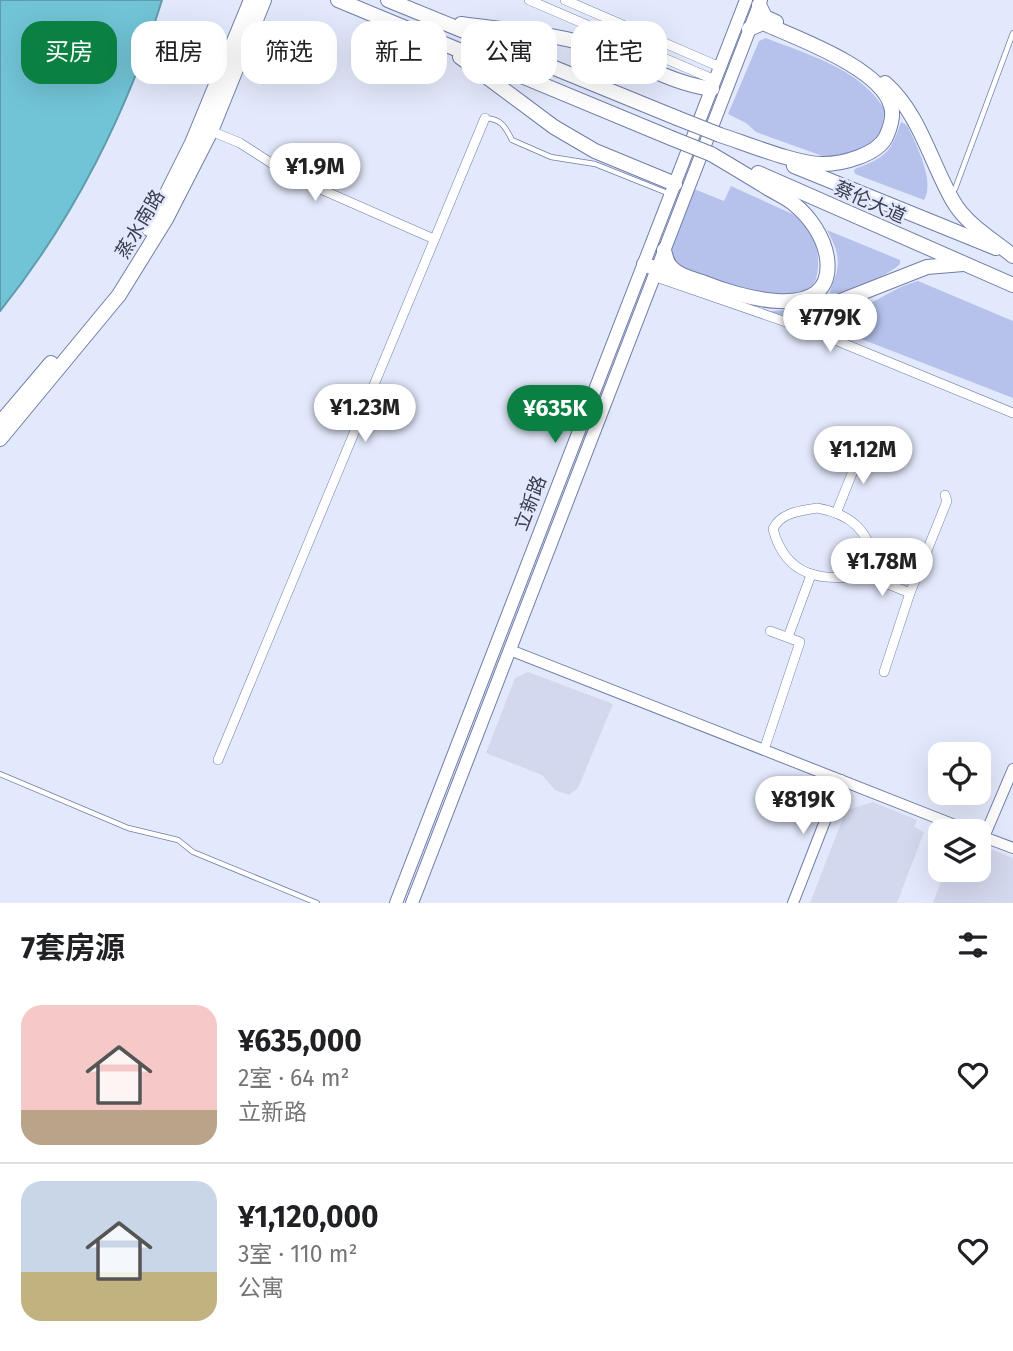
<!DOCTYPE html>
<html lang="zh">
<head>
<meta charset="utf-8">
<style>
  body { margin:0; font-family:"Fira Sans","Noto Sans SC",sans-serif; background:#f6f6f6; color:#202124; height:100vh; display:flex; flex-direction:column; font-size:26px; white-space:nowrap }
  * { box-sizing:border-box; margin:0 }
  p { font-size:23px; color:#757577 }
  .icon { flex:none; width:38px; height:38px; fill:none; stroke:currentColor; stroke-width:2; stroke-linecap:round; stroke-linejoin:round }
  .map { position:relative; height:903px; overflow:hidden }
  .sheet { display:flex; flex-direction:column; background:#fff; flex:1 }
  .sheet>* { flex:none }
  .hud { position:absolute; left:21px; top:21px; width:971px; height:63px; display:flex; gap:14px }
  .controls { position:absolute; left:928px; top:742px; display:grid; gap:14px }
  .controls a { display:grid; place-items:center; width:63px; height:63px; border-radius:14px; background:#fff; box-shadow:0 7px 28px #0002; font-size:35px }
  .price { position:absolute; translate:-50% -60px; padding:0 16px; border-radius:24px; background:#fff; color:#222; font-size:23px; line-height:46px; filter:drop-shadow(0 2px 4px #0008) }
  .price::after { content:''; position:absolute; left:50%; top:42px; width:21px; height:16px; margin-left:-10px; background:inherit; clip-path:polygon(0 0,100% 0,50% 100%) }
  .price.active { background:#0b8043; color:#fff }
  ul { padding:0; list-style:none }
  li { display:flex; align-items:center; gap:21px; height:175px; padding:0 21px }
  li+li { border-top:2px solid #e0e0e0 }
  li span { display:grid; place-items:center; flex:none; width:196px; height:140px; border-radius:21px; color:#555 }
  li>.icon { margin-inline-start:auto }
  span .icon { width:84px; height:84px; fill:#fffc; stroke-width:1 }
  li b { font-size:30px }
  h2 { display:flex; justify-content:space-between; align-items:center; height:84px; padding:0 21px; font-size:30px }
  .pill { padding:0 24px; border-radius:21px; background:#fff; box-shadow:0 7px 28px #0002; font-size:24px; line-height:63px }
  .pill.active { background:#0b8043; color:#fff }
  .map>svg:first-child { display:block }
  .built { fill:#d3d8ee }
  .green { fill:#b6c2ec }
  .water { fill:#71c4d6; stroke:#609bae; stroke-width:2 }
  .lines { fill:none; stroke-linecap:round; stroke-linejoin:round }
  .service-casing { stroke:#717da8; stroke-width:6 }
  .minor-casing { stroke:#717da8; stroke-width:10 }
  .tertiary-casing { stroke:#717da8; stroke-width:12 }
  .secondary-casing { stroke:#717da8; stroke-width:14 }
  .primary-casing { stroke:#717da8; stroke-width:16 }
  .trunk-casing { stroke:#717da8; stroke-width:16 }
  .service { stroke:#fff; stroke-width:4.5 }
  .minor { stroke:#fff; stroke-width:9 }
  .tertiary { stroke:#fff; stroke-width:10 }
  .secondary { stroke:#fff; stroke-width:12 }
  .primary { stroke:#fff; stroke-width:14 }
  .trunk { stroke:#fff; stroke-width:14 }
  .trunk-bridge-casing { stroke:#717da8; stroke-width:16; stroke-linecap:butt }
  .trunk-bridge { stroke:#fff; stroke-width:14 }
  .labels { text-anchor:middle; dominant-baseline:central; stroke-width:5; stroke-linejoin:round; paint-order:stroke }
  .street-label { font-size:19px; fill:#373c4f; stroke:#e3e9fc }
</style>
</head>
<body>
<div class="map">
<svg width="1013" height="903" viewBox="0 0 1013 903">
  <rect width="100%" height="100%" fill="#e3e9fc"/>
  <g class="built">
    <polygon points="528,672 613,704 578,788 569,795 555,790 542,775 486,753 515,678"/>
    <polygon points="873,802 917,820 914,827 924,832 897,903 810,903 846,810"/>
    <polygon points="978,844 1013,858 1013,903 933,903 945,870 978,870"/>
  </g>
  <g class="green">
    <path d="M766 38C808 55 860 68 885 110L881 134 875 141 858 150 828 158 756 132 746 123 728 114 759 41Z"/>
    <path d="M901 122 907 125C915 142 936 182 924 200L855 174 854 170 857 168C887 157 891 151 901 122Z"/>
    <path d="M731 186 799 217C811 230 818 244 818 261 818 272 817 284 808 291 799 298 776 298 765 296 746 293 687 276 674 263 671 261 670 257 668 254L694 189 724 201Z"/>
    <path d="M827 230 900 260V264C887 276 847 296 830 293 831 285 836 278 837 270 840 255 834 243 827 230Z"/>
    <path d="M918 281 1013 321V398L815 321 767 312C788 307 818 317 843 313 870 308 891 288 918 281Z"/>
  </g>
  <path class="water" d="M0 0H162C128 111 73 220 0 311Z"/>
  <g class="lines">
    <g class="service-casing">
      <g id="service">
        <path d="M485 118C501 119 505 126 512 140L551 157 595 164 670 194"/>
        <polyline points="951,191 955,189 1013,33"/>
        <polyline points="0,774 128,828 178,840 193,852 317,903"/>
      </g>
    </g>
    <g class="minor-casing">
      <g id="minor">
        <polyline points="529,0 715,80"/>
        <polyline points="565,0 720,67"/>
        <polyline points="211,131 240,143 293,177 434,239"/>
        <polyline points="653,276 818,333 1013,413"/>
        <path d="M817 508C851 514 868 530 875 563L866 575C823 582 786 578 773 529 781 512 800 511 817 508Z"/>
        <polyline points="837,511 861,451"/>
        <polyline points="866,575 910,593"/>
        <polyline points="788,637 811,575"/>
        <polyline points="884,672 910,593 947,501 945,495"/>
        <polyline points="764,750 800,642 770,631"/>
        <polyline points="218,760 485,118"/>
      </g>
    </g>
    <g class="tertiary-casing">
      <g id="tertiary">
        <polyline points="510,650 970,831"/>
        <polyline points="981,836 1013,848"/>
        <polyline points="984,837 1013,769"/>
        <polyline points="793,903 841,780"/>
      </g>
    </g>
    <g class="secondary-casing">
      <g id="secondary">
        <polyline points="396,903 746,0"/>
        <polyline points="412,903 761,0"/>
      </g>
    </g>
    <g class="primary-casing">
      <g id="primary">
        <polyline points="149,229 192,143 251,0"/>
        <polyline points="0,423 51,363"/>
        <polyline points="0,439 119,295 166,219 211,131 264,0"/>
      </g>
    </g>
    <g class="trunk-casing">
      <g id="trunk">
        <polyline points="338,0 671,138"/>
        <polyline points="388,0 677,118"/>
        <polyline points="759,5 765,17 776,22"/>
        <path d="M461 24C508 31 560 33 605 50 643 64 671 83 712 89"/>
        <polyline points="460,57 554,127 595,151 675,184"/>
        <path d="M885 83C920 114 930 161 953 201 966 224 992 239 1013 256"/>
        <path d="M720 135C745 143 799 165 823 164 842 164 877 155 886 137 890 128 894 115 891 106 881 68 796 38 763 23L749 29"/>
        <polyline points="794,166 996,248"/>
        <polyline points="758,173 1013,285"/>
        <path d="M664 250C666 258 667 264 673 269 680 276 693 279 702 282 736 296 836 327 827 258 824 237 810 217 794 204 786 197 775 193 766 187 748 176 730 165 711 154"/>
        <polyline points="644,264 679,278"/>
        <polyline points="792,307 838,302 927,267 963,264"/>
      </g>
    </g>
    <use href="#service" class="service"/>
    <use href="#minor" class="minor"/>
    <use href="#tertiary" class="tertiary"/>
    <use href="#secondary" class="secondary"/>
    <use href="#primary" class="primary"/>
    <use href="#trunk" class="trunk"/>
    <g class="trunk-bridge-casing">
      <g id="trunk-bridge">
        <polyline points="677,118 720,135"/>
        <polyline points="671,138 711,154"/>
      </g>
    </g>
    <use href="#trunk-bridge" class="trunk-bridge"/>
  </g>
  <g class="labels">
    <g class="street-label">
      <text transform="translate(870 202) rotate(24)">蔡伦大道</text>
      <text transform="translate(140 224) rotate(-59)">蒸水南路</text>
      <text transform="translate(530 503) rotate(-69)">立新路</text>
    </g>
  </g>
</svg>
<div class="controls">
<a><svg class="icon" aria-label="locate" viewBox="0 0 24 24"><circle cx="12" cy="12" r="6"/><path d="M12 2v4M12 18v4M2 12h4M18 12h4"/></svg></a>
<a><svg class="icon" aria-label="layers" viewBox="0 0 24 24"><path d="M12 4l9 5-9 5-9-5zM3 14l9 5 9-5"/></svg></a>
</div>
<b class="price" style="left:315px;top:203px">¥1.9M</b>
<b class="price" style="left:830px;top:354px">¥779K</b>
<b class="price" style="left:365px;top:444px">¥1.23M</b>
<b class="price active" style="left:555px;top:445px">¥635K</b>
<b class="price" style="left:863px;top:486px">¥1.12M</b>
<b class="price" style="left:882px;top:598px">¥1.78M</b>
<b class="price" style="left:803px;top:836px">¥819K</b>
<div class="hud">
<a class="pill active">买房</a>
<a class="pill">租房</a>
<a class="pill">筛选</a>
<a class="pill">新上</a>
<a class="pill">公寓</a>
<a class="pill">住宅</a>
</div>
</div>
<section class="sheet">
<h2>7套房源<svg class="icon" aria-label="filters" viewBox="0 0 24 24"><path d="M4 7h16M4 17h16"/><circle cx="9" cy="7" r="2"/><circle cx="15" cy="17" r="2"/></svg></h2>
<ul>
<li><span style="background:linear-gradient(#f6c9c9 75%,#b9a48a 0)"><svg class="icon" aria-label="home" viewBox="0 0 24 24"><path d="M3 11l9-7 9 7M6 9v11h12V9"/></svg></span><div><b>¥635,000</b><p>2室 · 64 m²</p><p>立新路</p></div><svg class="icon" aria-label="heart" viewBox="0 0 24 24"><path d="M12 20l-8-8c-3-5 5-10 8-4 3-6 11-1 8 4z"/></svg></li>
<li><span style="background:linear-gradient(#c9d6e8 65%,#c2b280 0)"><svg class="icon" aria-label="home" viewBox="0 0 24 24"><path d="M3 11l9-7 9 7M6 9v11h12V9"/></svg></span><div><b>¥1,120,000</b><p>3室 · 110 m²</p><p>公寓</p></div><svg class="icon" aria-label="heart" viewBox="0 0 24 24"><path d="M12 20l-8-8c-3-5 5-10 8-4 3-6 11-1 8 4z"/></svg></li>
</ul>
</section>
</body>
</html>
